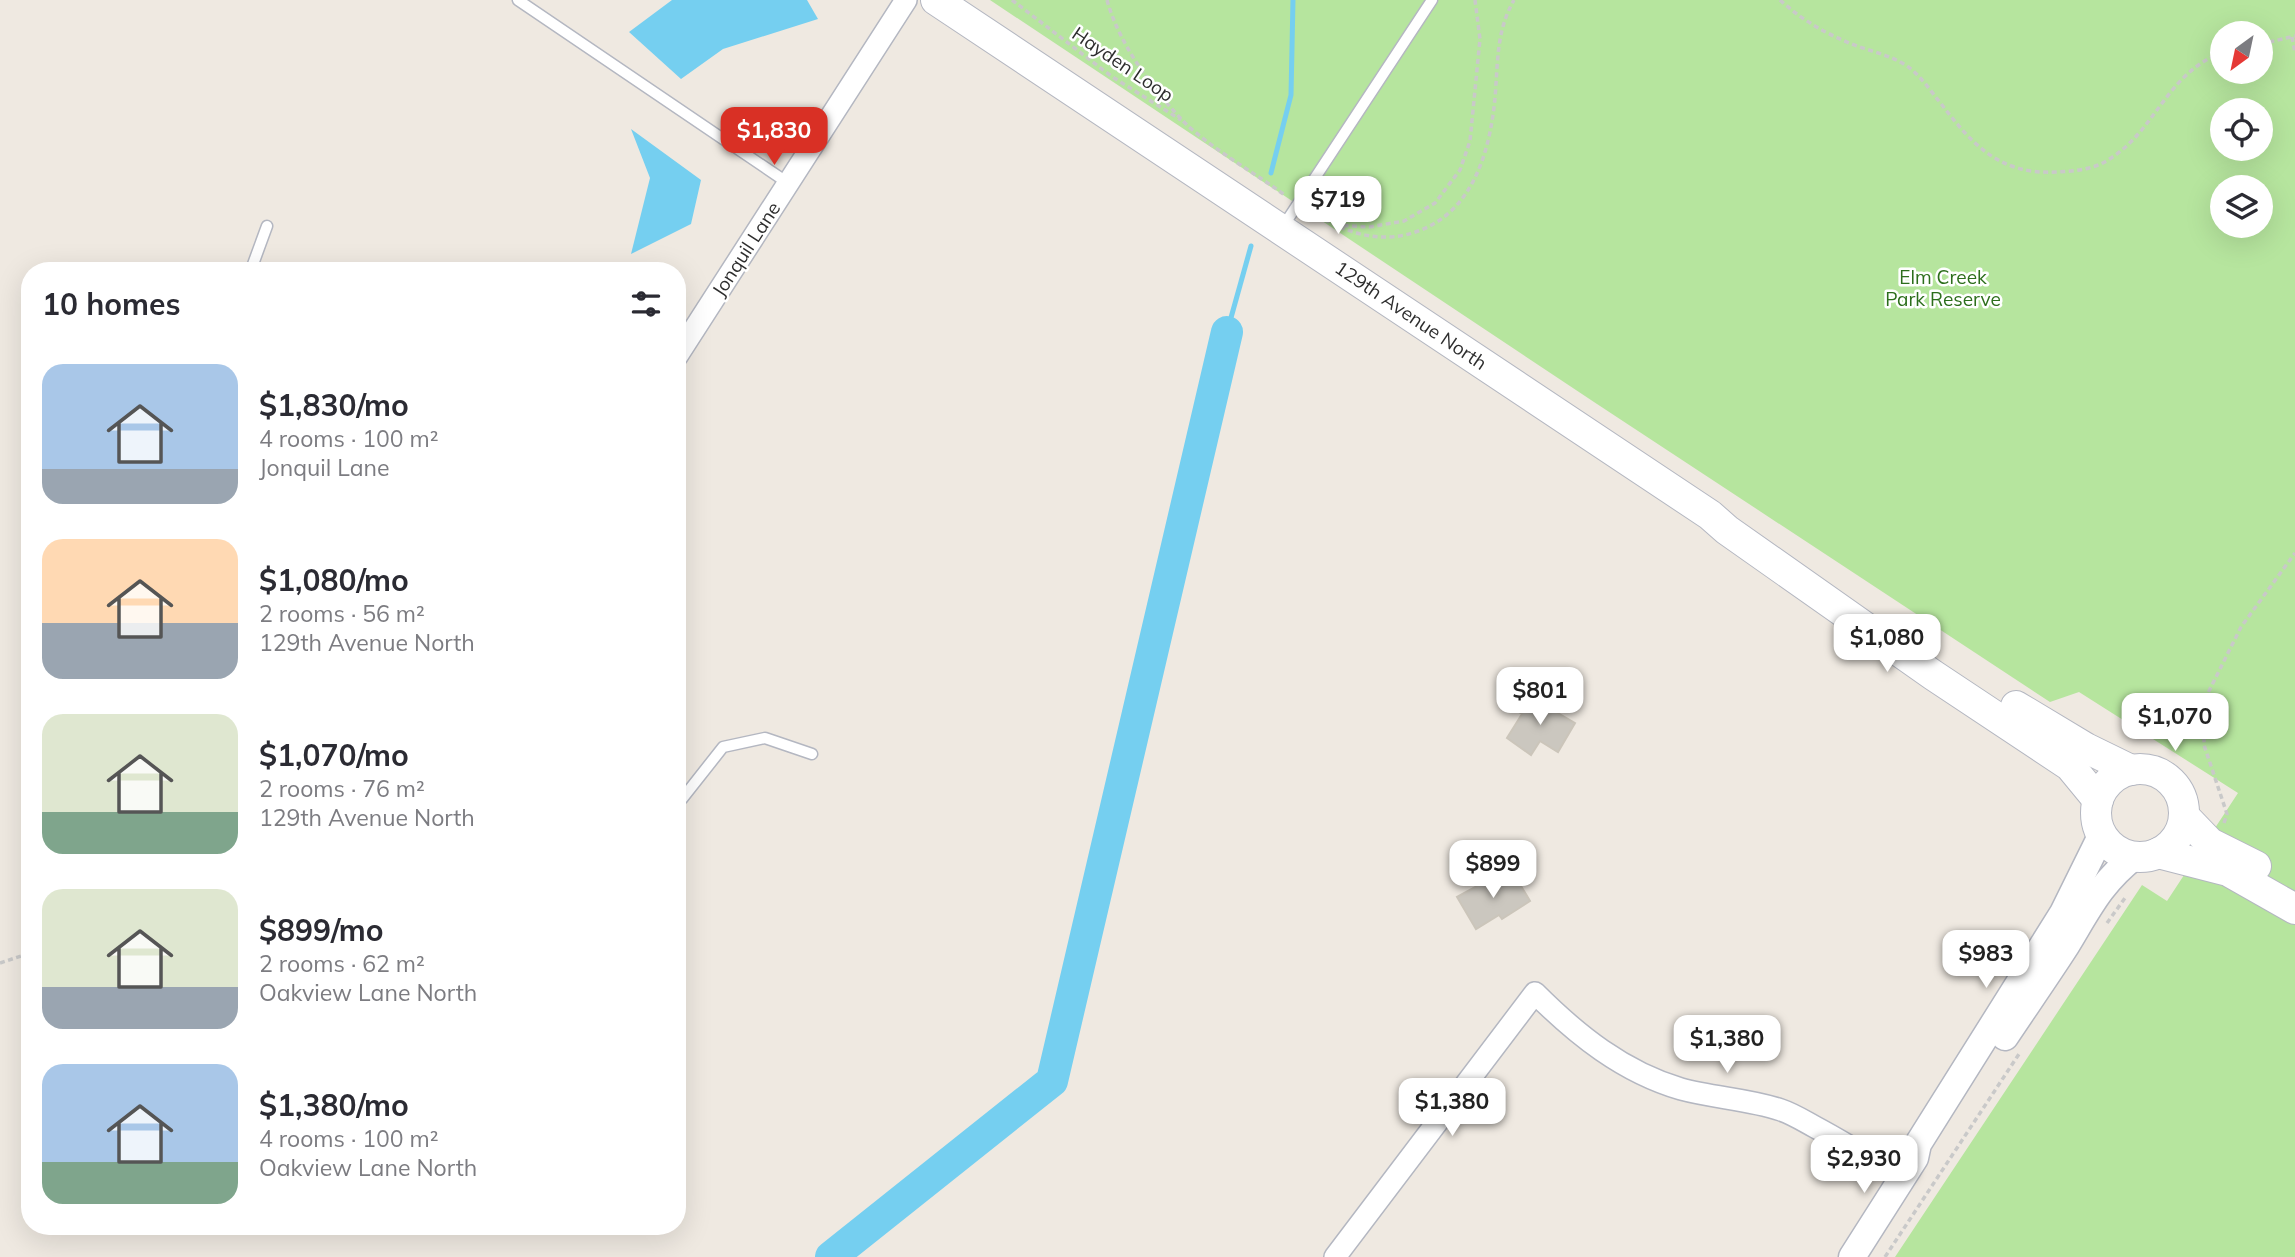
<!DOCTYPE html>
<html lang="en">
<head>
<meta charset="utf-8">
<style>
  body { margin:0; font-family:Mulish,sans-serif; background:#f2f2f3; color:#2b2b33; height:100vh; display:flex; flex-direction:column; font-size:26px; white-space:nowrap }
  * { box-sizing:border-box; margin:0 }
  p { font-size:23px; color:#7c7c81 }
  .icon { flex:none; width:38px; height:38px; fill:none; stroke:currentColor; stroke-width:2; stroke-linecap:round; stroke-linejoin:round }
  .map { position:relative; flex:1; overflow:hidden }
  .panel { position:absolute; left:21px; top:262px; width:665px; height:973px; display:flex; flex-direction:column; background:#fff; border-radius:28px; box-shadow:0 7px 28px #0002 }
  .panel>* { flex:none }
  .needle { width:46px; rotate:213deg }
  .tools { position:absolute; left:2210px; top:21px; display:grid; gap:14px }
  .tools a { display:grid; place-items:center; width:63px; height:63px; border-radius:50%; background:#fff; box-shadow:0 7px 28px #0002; font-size:35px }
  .price { position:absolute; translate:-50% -60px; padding:0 16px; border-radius:14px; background:#fff; color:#222; font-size:23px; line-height:46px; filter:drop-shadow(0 2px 4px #0008) }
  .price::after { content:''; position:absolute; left:50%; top:42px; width:21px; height:16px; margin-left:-10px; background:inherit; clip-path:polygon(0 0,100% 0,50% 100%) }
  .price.on { background:#d93025; color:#fff }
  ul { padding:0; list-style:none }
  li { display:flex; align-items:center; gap:21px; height:175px; padding:0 21px }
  li span { display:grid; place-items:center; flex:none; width:196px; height:140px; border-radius:21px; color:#555 }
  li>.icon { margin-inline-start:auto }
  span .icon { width:84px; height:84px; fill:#fffc; stroke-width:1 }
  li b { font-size:30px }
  h2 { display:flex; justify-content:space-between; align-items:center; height:84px; padding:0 21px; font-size:30px }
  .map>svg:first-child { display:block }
  .green { fill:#b6e59e; fill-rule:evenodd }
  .water { fill:#75cff0 }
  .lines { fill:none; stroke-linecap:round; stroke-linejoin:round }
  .stream { stroke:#75cff0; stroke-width:5 }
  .river { stroke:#75cff0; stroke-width:32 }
  .building { fill:#cbc7bf; stroke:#cbc5ba; stroke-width:2 }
  .service-casing { stroke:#b4b7c1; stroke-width:13 }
  .minor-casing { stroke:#b4b7c1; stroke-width:24 }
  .tertiary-casing { stroke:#b4b7c1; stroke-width:29 }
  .secondary-casing { stroke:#b4b7c1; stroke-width:32 }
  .path { stroke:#c9c9c9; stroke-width:3.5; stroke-dasharray:5 3.5; stroke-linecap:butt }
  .service { stroke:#fff; stroke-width:10 }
  .minor { stroke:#fff; stroke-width:21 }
  .tertiary { stroke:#fff; stroke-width:26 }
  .secondary { stroke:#fff; stroke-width:30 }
  .labels { text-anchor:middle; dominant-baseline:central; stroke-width:5; stroke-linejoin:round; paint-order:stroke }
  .street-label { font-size:19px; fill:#2e2e2e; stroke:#fff }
  .park-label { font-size:19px; fill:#2c6e1b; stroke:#fff }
</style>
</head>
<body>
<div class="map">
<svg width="2295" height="1257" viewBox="0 0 2295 1257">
  <rect width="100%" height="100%" fill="#efe9e1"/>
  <path class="green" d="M990 0H2295V1257H1895L2142 885 2167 901 2238 793 2079 692 2050 702 1597 404ZM2222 33H2261V72H2222ZM2222 110H2261V149H2222ZM2222 187H2261V226H2222Z"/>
  <g class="water">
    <polygon points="672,0 807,0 818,19 723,49 681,79 629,32"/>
    <polygon points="631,129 701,180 691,224 631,254 650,178"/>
  </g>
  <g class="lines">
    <g class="stream">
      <polyline points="1271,173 1291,95 1293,0"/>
      <polyline points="1227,332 1251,246"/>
    </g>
    <polyline class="river" points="831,1257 1052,1081 1227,332"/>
  </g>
  <g class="building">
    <polygon points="1527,695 1575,723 1558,752 1540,741 1531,755 1507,738 1522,714 1517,711"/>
    <polygon points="1499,874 1504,883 1512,879 1515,883 1518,881 1530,901 1502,919 1499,915 1476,929 1457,897"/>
  </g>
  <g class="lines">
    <g class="service-casing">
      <g id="service">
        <polyline points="518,0 788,183"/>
        <polyline points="1282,228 1432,0"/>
        <polyline points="254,271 252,267 267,226"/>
        <polyline points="677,797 682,799 723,747 765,738 812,754"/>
      </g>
    </g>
    <g class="minor-casing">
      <g id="minor">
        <polyline points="677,356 906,0"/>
        <path d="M1335 1257 1535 993C1577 1035 1623 1072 1681 1089 1714 1098 1749 1099 1781 1110 1793 1114 1804 1121 1815 1127 1845 1143 1874 1161 1903 1179"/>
      </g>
    </g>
    <g class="tertiary-casing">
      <g id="tertiary">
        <path d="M2005 1037C2025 1007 2046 977 2066 946 2088 910 2100 883 2135 856"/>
        <polyline points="1852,1257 1915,1158 1918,1144 2063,913 2102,834"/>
      </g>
    </g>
    <g class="secondary-casing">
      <g id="secondary">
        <polyline points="936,0 1710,515 1727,530 1933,675 2070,766 2098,800"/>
        <polyline points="2016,706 2086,748 2131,770"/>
        <circle cx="2140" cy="813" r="44"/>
        <polyline points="2184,816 2210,843 2256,866"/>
        <polyline points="2158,853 2228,871 2295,909"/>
      </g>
    </g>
    <g class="path">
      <polyline points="1012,0 1111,76 1181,120"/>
      <path d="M1107 0C1119 44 1153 90 1185 123 1212 149 1255 173 1286 196"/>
      <path d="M1780 0C1803 21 1828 35 1857 46 1874 52 1892 56 1907 66 1920 75 1929 89 1939 101 1971 143 1998 175 2056 172 2074 171 2092 170 2108 160 2157 130 2164 76 2222 52"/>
      <polyline points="2292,37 2295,53"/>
      <polyline points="2261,44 2295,36"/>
      <path d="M1310 211C1345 233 1381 246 1421 230 1474 209 1490 150 1495 98 1498 63 1496 31 1514 0"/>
      <polyline points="1335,225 1369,227 1404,221 1435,203 1460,170 1470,141 1480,39 1475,0"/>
      <polyline points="2224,823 2227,814 2204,745 2204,707 2209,691 2241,627 2295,553"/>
      <polyline points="2107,923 2125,898"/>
      <polyline points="0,963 30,953"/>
      <polyline points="1885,1257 2019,1054"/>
    </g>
    <use href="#service" class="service"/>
    <use href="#minor" class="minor"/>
    <use href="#tertiary" class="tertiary"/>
    <use href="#secondary" class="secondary"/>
  </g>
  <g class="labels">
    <g class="street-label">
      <text transform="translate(1123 64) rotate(34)">Hayden Loop</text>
      <text transform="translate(746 249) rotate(-57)">Jonquil Lane</text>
      <text transform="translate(1411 315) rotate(34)">129th Avenue North</text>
    </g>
    <g class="park-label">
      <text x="1943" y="277">Elm Creek<tspan x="1943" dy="22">Park Reserve</tspan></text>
    </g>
  </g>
</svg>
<div class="tools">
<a><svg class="needle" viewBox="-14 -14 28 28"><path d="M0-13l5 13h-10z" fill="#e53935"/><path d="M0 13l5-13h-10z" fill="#7c7c81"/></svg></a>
<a><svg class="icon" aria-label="locate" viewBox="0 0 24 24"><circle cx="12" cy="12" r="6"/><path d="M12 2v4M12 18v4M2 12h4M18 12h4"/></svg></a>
<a><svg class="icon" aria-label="layers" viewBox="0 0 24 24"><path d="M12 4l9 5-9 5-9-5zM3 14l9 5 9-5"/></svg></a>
</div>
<b class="price on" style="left:774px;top:167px">$1,830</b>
<b class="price" style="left:1338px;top:236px">$719</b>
<b class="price" style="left:1887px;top:674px">$1,080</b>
<b class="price" style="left:1540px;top:727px">$801</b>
<b class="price" style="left:2175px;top:753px">$1,070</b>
<b class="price" style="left:1493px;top:900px">$899</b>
<b class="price" style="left:1986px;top:990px">$983</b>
<b class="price" style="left:1727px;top:1075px">$1,380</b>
<b class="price" style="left:1452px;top:1138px">$1,380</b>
<b class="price" style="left:1864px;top:1195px">$2,930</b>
<section class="panel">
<h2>10 homes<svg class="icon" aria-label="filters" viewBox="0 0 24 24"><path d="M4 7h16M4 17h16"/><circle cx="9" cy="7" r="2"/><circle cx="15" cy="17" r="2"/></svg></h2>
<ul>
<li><span style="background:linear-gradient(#a9c7e8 75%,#9aa5b1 0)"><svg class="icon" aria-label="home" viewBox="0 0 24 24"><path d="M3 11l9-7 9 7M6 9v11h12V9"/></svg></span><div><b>$1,830/mo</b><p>4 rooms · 100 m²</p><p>Jonquil Lane</p></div></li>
<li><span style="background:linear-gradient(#ffd9b3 60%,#9aa5b1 0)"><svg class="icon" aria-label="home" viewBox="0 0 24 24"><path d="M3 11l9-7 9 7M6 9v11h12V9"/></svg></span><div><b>$1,080/mo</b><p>2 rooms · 56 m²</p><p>129th Avenue North</p></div></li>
<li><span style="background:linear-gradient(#dfe7d0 70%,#7fa58c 0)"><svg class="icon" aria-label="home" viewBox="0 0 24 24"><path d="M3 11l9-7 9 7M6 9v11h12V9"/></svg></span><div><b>$1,070/mo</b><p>2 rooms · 76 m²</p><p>129th Avenue North</p></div></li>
<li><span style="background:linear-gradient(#dfe7d0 70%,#9aa5b1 0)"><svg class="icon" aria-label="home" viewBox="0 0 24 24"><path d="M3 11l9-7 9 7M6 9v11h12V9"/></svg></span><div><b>$899/mo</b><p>2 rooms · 62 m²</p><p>Oakview Lane North</p></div></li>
<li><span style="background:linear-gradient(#a9c7e8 70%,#7fa58c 0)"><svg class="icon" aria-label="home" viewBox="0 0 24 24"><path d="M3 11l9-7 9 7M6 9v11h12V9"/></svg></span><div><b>$1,380/mo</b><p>4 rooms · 100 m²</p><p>Oakview Lane North</p></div></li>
</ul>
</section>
</div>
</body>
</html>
